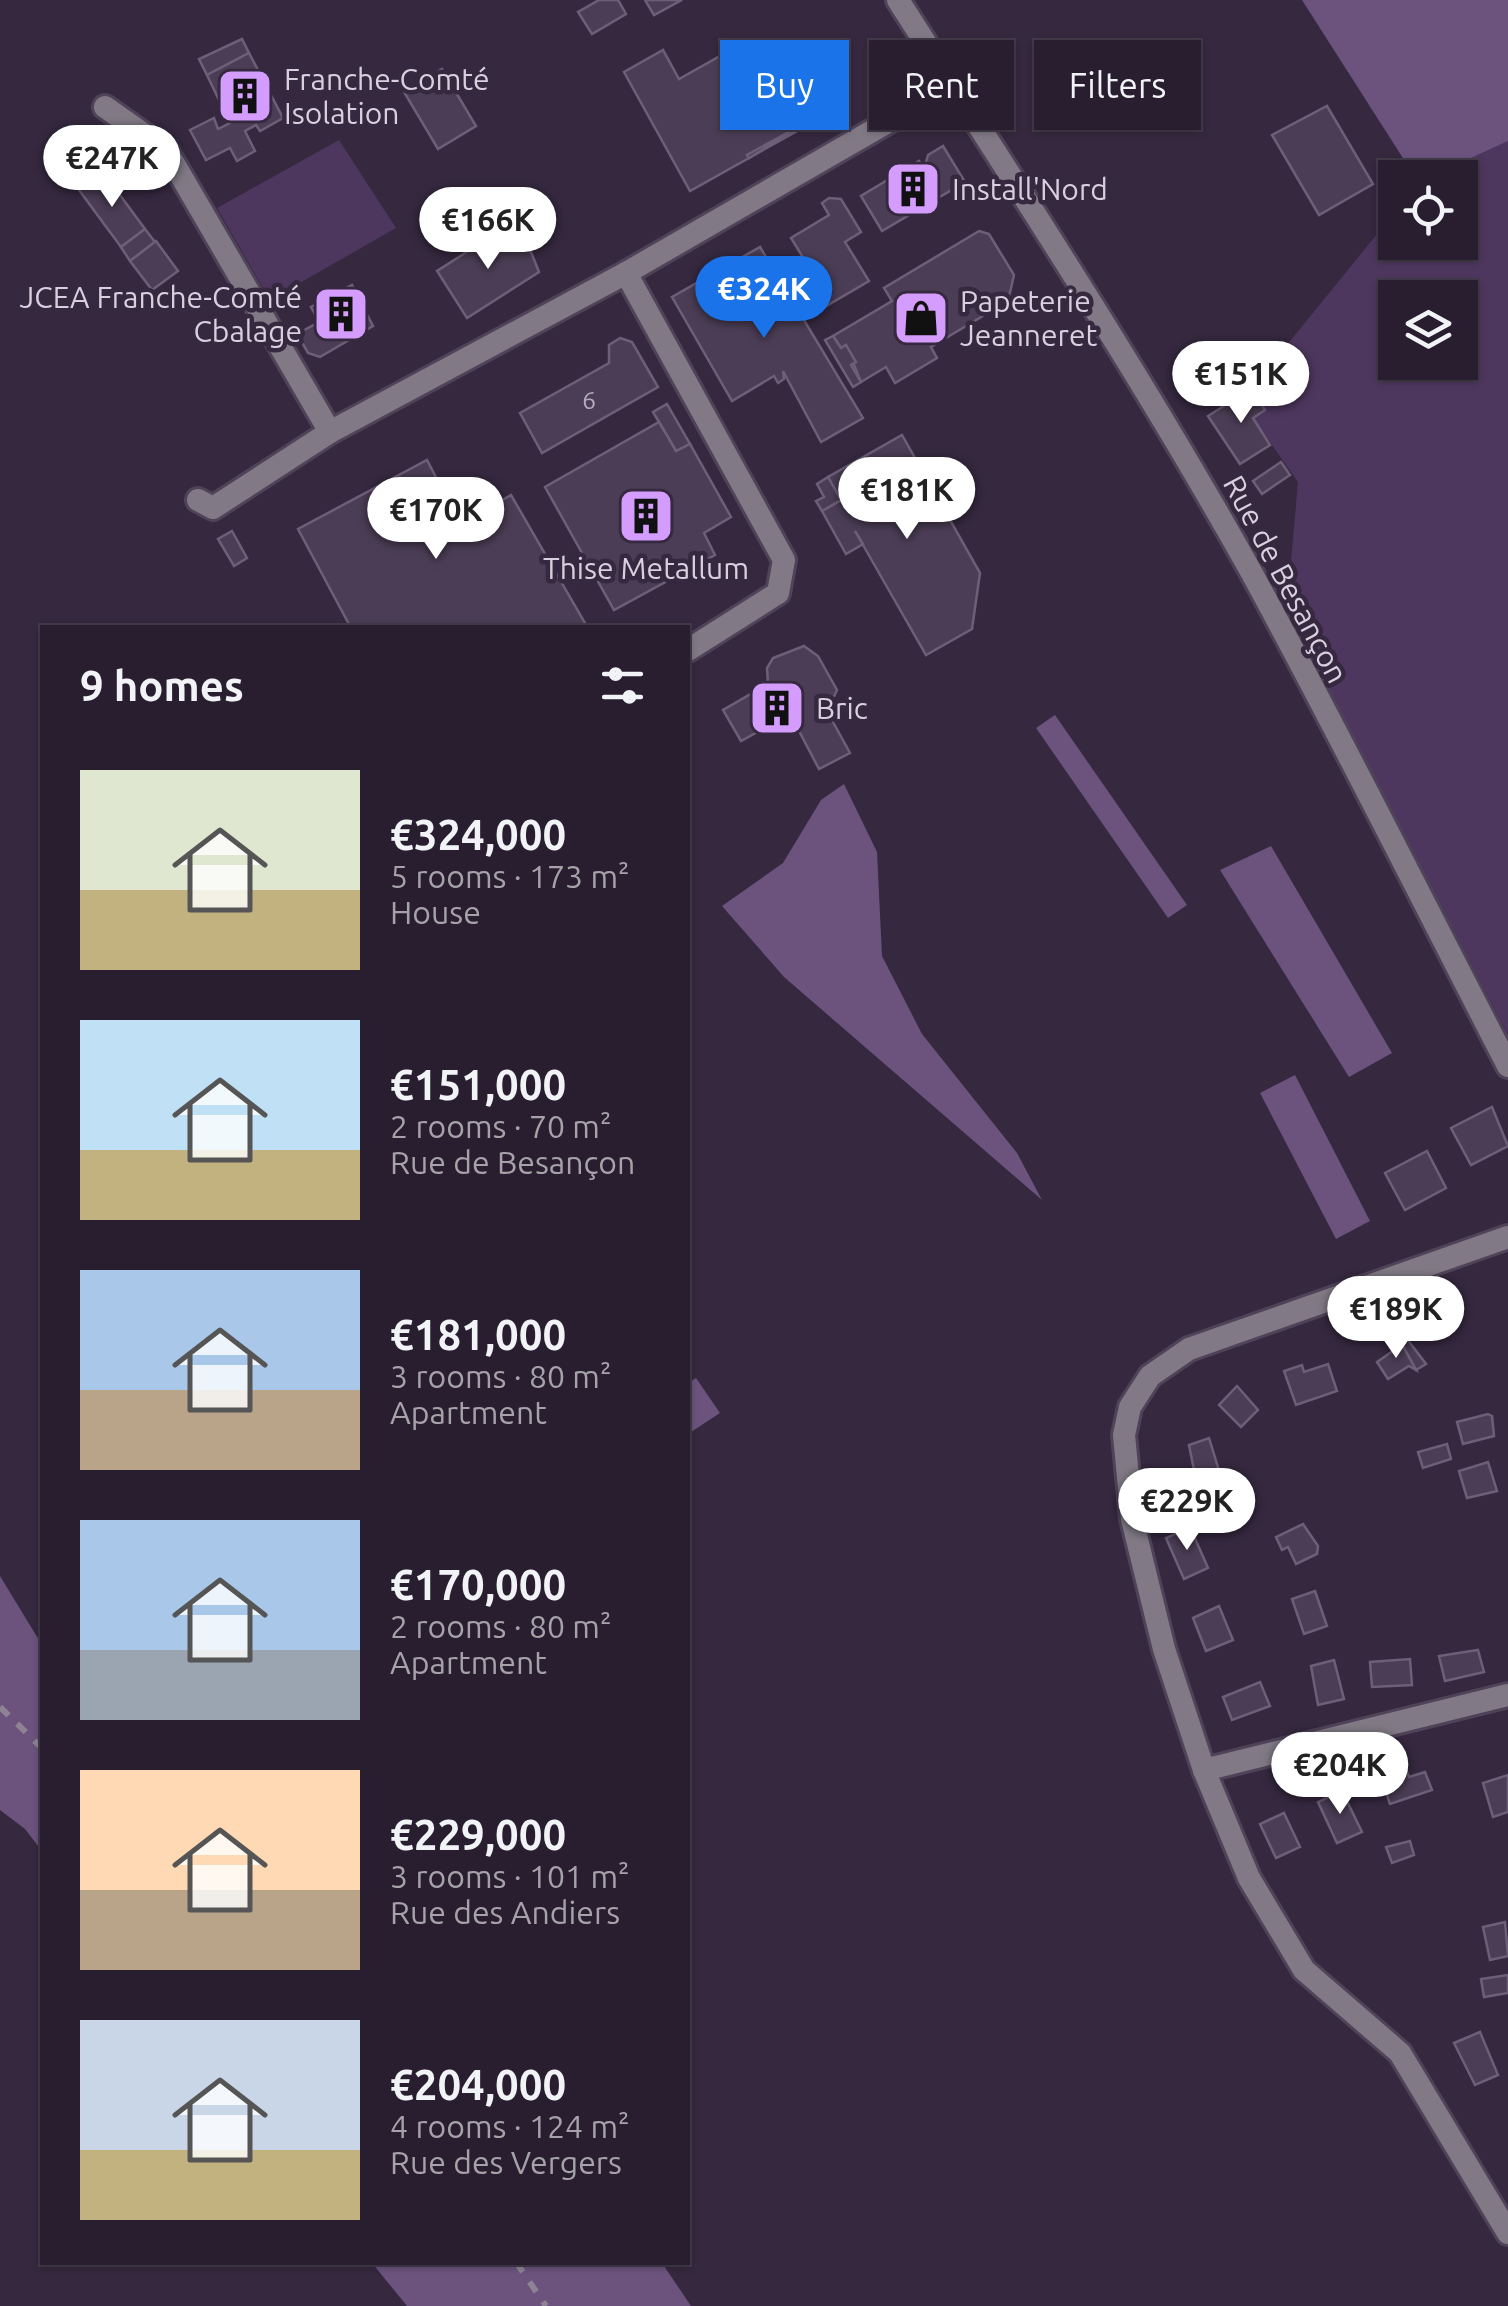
<!DOCTYPE html>
<html lang="en">
<head>
<meta charset="utf-8">
<style>
  body { margin:0; font-family:Ubuntu,sans-serif; background:#342b3b; color:#f1f3f6; height:100vh; display:flex; flex-direction:column; font-size:38px; white-space:nowrap }
  * { box-sizing:border-box; margin:0 }
  p { font-size:32px; color:#a5a2aa }
  .icon { flex:none; width:55px; height:55px; fill:none; stroke:currentColor; stroke-width:2; stroke-linecap:round; stroke-linejoin:round }
  .map { position:relative; flex:1; overflow:hidden }
  .sheet { position:absolute; left:40px; top:625px; width:650px; height:1640px; display:flex; flex-direction:column; background:#281e2f; border-radius:0px; box-shadow:0 2px 8px #0004,0 0 0 2px #443c4b }
  .sheet>* { flex:none }
  .top-card { position:absolute; left:720px; top:40px; width:638px; height:90px; display:flex; gap:20px }
  .tools { position:absolute; left:1378px; top:160px; display:grid; gap:20px }
  .tools a { display:grid; place-items:center; width:100px; height:100px; border-radius:0px; background:#281e2f; box-shadow:0 2px 8px #0004,0 0 0 2px #443c4b; font-size:50px }
  .price { position:absolute; translate:-50% -85px; padding:0 22px; border-radius:35px; background:#fff; color:#222; font-size:32px; line-height:65px; filter:drop-shadow(0 2px 5px #0008) }
  .price::after { content:''; position:absolute; left:50%; top:60px; width:30px; height:22px; margin-left:-15px; background:inherit; clip-path:polygon(0 0,100% 0,50% 100%) }
  .price.active { background:#1a73e8; color:#fff }
  ul { padding:0; list-style:none }
  li { display:flex; align-items:center; gap:30px; height:250px; padding:0 40px }
  li span { display:grid; place-items:center; flex:none; width:280px; height:200px; border-radius:0px; color:#555 }
  li>.icon { margin-inline-start:auto }
  span .icon { width:120px; height:120px; fill:#fffc; stroke-width:1 }
  li b { font-size:42px }
  h2 { display:flex; justify-content:space-between; align-items:center; height:120px; padding:0 40px; font-size:42px }
  .pill { padding:0 35px; border-radius:0px; background:#281e2f; box-shadow:0 2px 8px #0004,0 0 0 2px #443c4b; font-size:35px; line-height:90px }
  .pill.active { background:#1a73e8; color:#fff }
  .map>svg:first-child { display:block }
  .green { fill:#4e375e; fill-rule:evenodd }
  .forest { fill:#6b537d }
  .building { fill:#4b3d55; stroke:#6e5f79; stroke-width:2.5 }
  .lines { fill:none; stroke-linecap:round; stroke-linejoin:round }
  .minor-casing { stroke:#4f4359; stroke-width:28 }
  .minor { stroke:#817a86; stroke-width:22 }
  .rail { stroke:#8d8395; stroke-width:6; stroke-dasharray:12 12; stroke-linecap:butt }
  .labels { text-anchor:middle; dominant-baseline:central; stroke-width:9; stroke-linejoin:round; paint-order:stroke }
  .number-label { font-size:25px; fill:#b5abbc }
  .poi-label { font-size:30px; fill:#d8d0df; stroke:#35283f; text-anchor:start }
  .street-label { font-size:30px; fill:#d8d0df; stroke:#35283f }
</style>
</head>
<body>
<div class="map">
<svg width="1508" height="2306" viewBox="0 0 1508 2306">
  <rect width="100%" height="100%" fill="#35283f"/>
  <g class="green">
    <polygon points="339,140 396,228 270,300 217,208"/>
    <path d="M1508 141V1035L1287 608 1298 482 1253 418 1265 410 1252 388 1395 212V242H1460V178L1430 177ZM1395 298H1460V362H1395Z"/>
  </g>
  <g class="forest">
    <polygon points="1302,0 1508,0 1508,141 1430,177 1415,177"/>
    <polygon points="1055,715 1187,905 1168,918 1036,728"/>
    <polygon points="844,784 877,852 882,956 922,1034 1017,1153 1042,1200 784,977 722,906 783,863 821,800"/>
    <polygon points="1271,846 1392,1053 1349,1077 1220,870"/>
    <polygon points="1295,1075 1370,1221 1336,1239 1260,1093"/>
    <polygon points="696,1378 720,1413 688,1434 688,1383"/>
    <polygon points="0,1576 42,1645 42,1851 25,1829 0,1810"/>
    <polygon points="372,2263 662,2263 691,2306 407,2306"/>
  </g>
  <g class="building">
    <polygon points="599,0 618,0 626,14 592,34 578,12"/>
    <polygon points="645,0 682,0 654,15"/>
    <polygon points="242,39 249,53 207,75 199,59"/>
    <polygon points="745,42 763,75 789,61 802,84 796,94 815,121 690,191 624,72 663,50 679,79"/>
    <polygon points="249,53 283,118 260,131 256,125 245,131 255,151 237,161 230,148 206,160 190,130 214,118 218,129 230,123 207,75"/>
    <polygon points="442,69 476,126 438,149 404,92"/>
    <polygon points="1327,106 1373,184 1319,215 1272,135"/>
    <polygon points="805,123 749,158 747,155"/>
    <polygon points="943,146 965,182 882,231 861,196 919,161 924,169 928,155"/>
    <polygon points="103,172 145,229 121,247 79,190"/>
    <polygon points="829,198 841,199 861,232 845,242 869,281 816,312 796,280 799,268 807,264 791,238 829,215 822,203"/>
    <polygon points="145,229 155,242 130,261 121,247"/>
    <polygon points="501,230 511,246 523,239 527,242 539,272 467,318 437,271"/>
    <polygon points="979,231 989,234 1014,275 1008,301 931,347 937,358 895,383 886,367 861,382 846,345 841,348 833,336 892,301 884,288"/>
    <polygon points="156,241 178,271 152,290 130,261"/>
    <polygon points="760,247 863,418 821,442 783,371 784,379 778,383 774,376 732,401 672,297"/>
    <polygon points="352,285 373,326 320,357 308,353 297,334 319,322 311,307"/>
    <polygon points="833,336 841,348 846,345 856,362 851,365 861,382 853,387 825,340"/>
    <polygon points="620,338 632,342 658,387 542,453 520,413 609,363 609,345"/>
    <polygon points="1252,388 1265,410 1253,418 1270,445 1240,464 1208,416"/>
    <polygon points="667,404 690,444 676,451 653,412"/>
    <polygon points="659,422 676,451 690,444 731,517 704,533 715,555 614,610 545,487"/>
    <polygon points="902,435 980,573 972,629 926,655 855,531 863,544 846,554 822,511 841,500 828,477"/>
    <polygon points="427,460 452,508 457,506 465,521 511,495 585,623 577,628 351,628 298,529"/>
    <polygon points="1281,462 1290,475 1262,494 1253,481"/>
    <polygon points="828,477 841,500 822,511 816,501 824,497 817,484"/>
    <polygon points="484,492 492,507 465,521 457,506"/>
    <polygon points="232,531 247,558 234,566 218,539"/>
    <polygon points="804,646 818,656 837,690 827,711 850,753 819,769 790,714 741,741 723,710 768,684 767,668 773,658"/>
    <polygon points="1492,1107 1508,1146 1471,1165 1451,1128"/>
    <polygon points="1427,1151 1446,1188 1405,1210 1385,1173"/>
    <polygon points="1404,1335 1426,1364 1416,1370 1398,1337"/>
    <polygon points="1398,1337 1416,1370 1409,1366 1388,1379 1377,1362 1397,1348"/>
    <polygon points="1328,1364 1337,1391 1296,1405 1284,1371 1302,1365 1304,1372"/>
    <polygon points="1237,1386 1258,1410 1241,1427 1219,1405"/>
    <polygon points="1488,1414 1492,1416 1494,1436 1463,1444 1457,1422"/>
    <polygon points="1209,1438 1221,1477 1197,1485 1189,1445"/>
    <polygon points="1447,1444 1451,1459 1423,1468 1418,1452"/>
    <polygon points="1488,1462 1497,1491 1467,1498 1459,1471"/>
    <polygon points="1303,1524 1318,1546 1317,1554 1296,1564 1288,1547 1282,1550 1276,1537"/>
    <polygon points="1190,1527 1208,1568 1184,1579 1166,1538"/>
    <polygon points="1315,1591 1327,1626 1304,1634 1292,1599"/>
    <polygon points="1219,1606 1233,1640 1206,1651 1193,1618"/>
    <polygon points="1478,1650 1484,1672 1445,1681 1439,1656"/>
    <polygon points="1410,1659 1412,1685 1372,1687 1370,1662"/>
    <polygon points="1334,1660 1344,1699 1318,1705 1311,1666"/>
    <polygon points="1260,1682 1270,1706 1232,1720 1223,1697"/>
    <polygon points="1403,1762 1409,1777 1425,1772 1432,1790 1390,1804 1378,1770"/>
    <polygon points="1508,1775 1508,1812 1493,1817 1483,1783"/>
    <polygon points="1342,1791 1362,1832 1337,1843 1318,1802"/>
    <polygon points="1284,1813 1300,1847 1276,1858 1260,1824"/>
    <polygon points="1410,1841 1414,1855 1392,1863 1386,1847"/>
    <polygon points="1505,1922 1508,1956 1490,1960 1483,1927"/>
    <polygon points="1508,1975 1508,1993 1484,1997 1481,1979"/>
    <polygon points="1480,2032 1498,2075 1475,2085 1454,2043"/>
  </g>
  <g class="lines">
    <g class="minor-casing">
      <g id="minor">
        <path d="M898 0C1018 188 1140 373 1249 568 1339 732 1422 900 1508 1066"/>
        <polyline points="105,107 166,150 330,432 626,273 952,85"/>
        <polyline points="626,273 784,560 778,593 688,650"/>
        <polyline points="198,500 213,508 330,432"/>
        <polyline points="1508,1237 1189,1349 1150,1376 1130,1407 1124,1435 1132,1519 1164,1649 1204,1770 1249,1878 1304,1970 1400,2053 1508,2233"/>
        <polyline points="1204,1770 1508,1695"/>
      </g>
    </g>
    <use href="#minor" class="minor"/>
    <g class="rail">
      <polyline points="0,1707 42,1748"/>
      <polyline points="516,2262 546,2306"/>
    </g>
  </g>
  <defs>
    <g id="building-square" transform="scale(2.875)"><rect x="-9" y="-9" width="18" height="18" rx="4" fill="#d49cfc" stroke="#35283f"/><path d="M-4-6H4V6H1V3H-1V6H-4ZM-2.5-4.3h1.7v1.8h-1.7ZM.8-4.3h1.7v1.8H.8ZM-2.5-1h1.7V.8h-1.7ZM.8-1h1.7V.8H.8Z" fill="#111"/></g>
    <g id="shop-square" transform="scale(2.875)"><rect x="-9" y="-9" width="18" height="18" rx="4" fill="#d49cfc" stroke="#35283f"/><path d="M-5-2.5h2.3a2.7 3.5 0 0 1 5.4 0H5L5.5 6h-11ZM-1.5-2.5h3a1.5 2.3 0 0 0-3 0Z" fill="#111"/></g>
  </defs>
  <g fill-rule="evenodd">
    <use href="#building-square" x="245" y="96"/>
    <use href="#building-square" x="913" y="189"/>
    <use href="#building-square" x="341" y="314"/>
    <use href="#shop-square" x="921" y="318"/>
    <use href="#building-square" x="646" y="516"/>
    <use href="#building-square" x="777" y="708"/>
  </g>
  <g class="labels">
    <g class="number-label">
      <text x="589" y="400">6</text>
    </g>
    <g class="poi-label">
      <text x="284" y="79">Franche-Comté<tspan x="284" dy="34">Isolation</tspan></text>
      <text x="952" y="189">Install'Nord</text>
      <text x="302" y="297" text-anchor="end">JCEA Franche-Comté<tspan x="302" dy="34">Cbalage</tspan></text>
      <text x="960" y="301">Papeterie<tspan x="960" dy="34">Jeanneret</tspan></text>
      <text x="646" y="568" text-anchor="middle">Thise Metallum</text>
      <text x="816" y="708">Bric</text>
    </g>
    <g class="street-label">
      <text transform="translate(1286 579) rotate(62)">Rue de Besançon</text>
    </g>
  </g>
</svg>
<div class="tools">
<a><svg class="icon" aria-label="locate" viewBox="0 0 24 24"><circle cx="12" cy="12" r="6"/><path d="M12 2v4M12 18v4M2 12h4M18 12h4"/></svg></a>
<a><svg class="icon" aria-label="layers" viewBox="0 0 24 24"><path d="M12 4l9 5-9 5-9-5zM3 14l9 5 9-5"/></svg></a>
</div>
<b class="price" style="left:112px;top:210px">€247K</b>
<b class="price" style="left:488px;top:272px">€166K</b>
<b class="price active" style="left:764px;top:341px">€324K</b>
<b class="price" style="left:1241px;top:426px">€151K</b>
<b class="price" style="left:907px;top:542px">€181K</b>
<b class="price" style="left:436px;top:562px">€170K</b>
<b class="price" style="left:1396px;top:1361px">€189K</b>
<b class="price" style="left:1187px;top:1553px">€229K</b>
<b class="price" style="left:1340px;top:1817px">€204K</b>
<div class="top-card">
<a class="pill active">Buy</a>
<a class="pill">Rent</a>
<a class="pill">Filters</a>
</div>
<section class="sheet">
<h2>9 homes<svg class="icon" aria-label="filters" viewBox="0 0 24 24"><path d="M4 7h16M4 17h16"/><circle cx="9" cy="7" r="2"/><circle cx="15" cy="17" r="2"/></svg></h2>
<ul>
<li><span style="background:linear-gradient(#dfe7d0 60%,#c2b280 0)"><svg class="icon" aria-label="home" viewBox="0 0 24 24"><path d="M3 11l9-7 9 7M6 9v11h12V9"/></svg></span><div><b>€324,000</b><p>5 rooms · 173 m²</p><p>House</p></div></li>
<li><span style="background:linear-gradient(#bfe0f5 65%,#c2b280 0)"><svg class="icon" aria-label="home" viewBox="0 0 24 24"><path d="M3 11l9-7 9 7M6 9v11h12V9"/></svg></span><div><b>€151,000</b><p>2 rooms · 70 m²</p><p>Rue de Besançon</p></div></li>
<li><span style="background:linear-gradient(#a9c7e8 60%,#b9a48a 0)"><svg class="icon" aria-label="home" viewBox="0 0 24 24"><path d="M3 11l9-7 9 7M6 9v11h12V9"/></svg></span><div><b>€181,000</b><p>3 rooms · 80 m²</p><p>Apartment</p></div></li>
<li><span style="background:linear-gradient(#a9c7e8 65%,#9aa5b1 0)"><svg class="icon" aria-label="home" viewBox="0 0 24 24"><path d="M3 11l9-7 9 7M6 9v11h12V9"/></svg></span><div><b>€170,000</b><p>2 rooms · 80 m²</p><p>Apartment</p></div></li>
<li><span style="background:linear-gradient(#ffd9b3 60%,#b9a48a 0)"><svg class="icon" aria-label="home" viewBox="0 0 24 24"><path d="M3 11l9-7 9 7M6 9v11h12V9"/></svg></span><div><b>€229,000</b><p>3 rooms · 101 m²</p><p>Rue des Andiers</p></div></li>
<li><span style="background:linear-gradient(#c9d6e8 65%,#c2b280 0)"><svg class="icon" aria-label="home" viewBox="0 0 24 24"><path d="M3 11l9-7 9 7M6 9v11h12V9"/></svg></span><div><b>€204,000</b><p>4 rooms · 124 m²</p><p>Rue des Vergers</p></div></li>
</ul>
</section>
</div>
</body>
</html>
